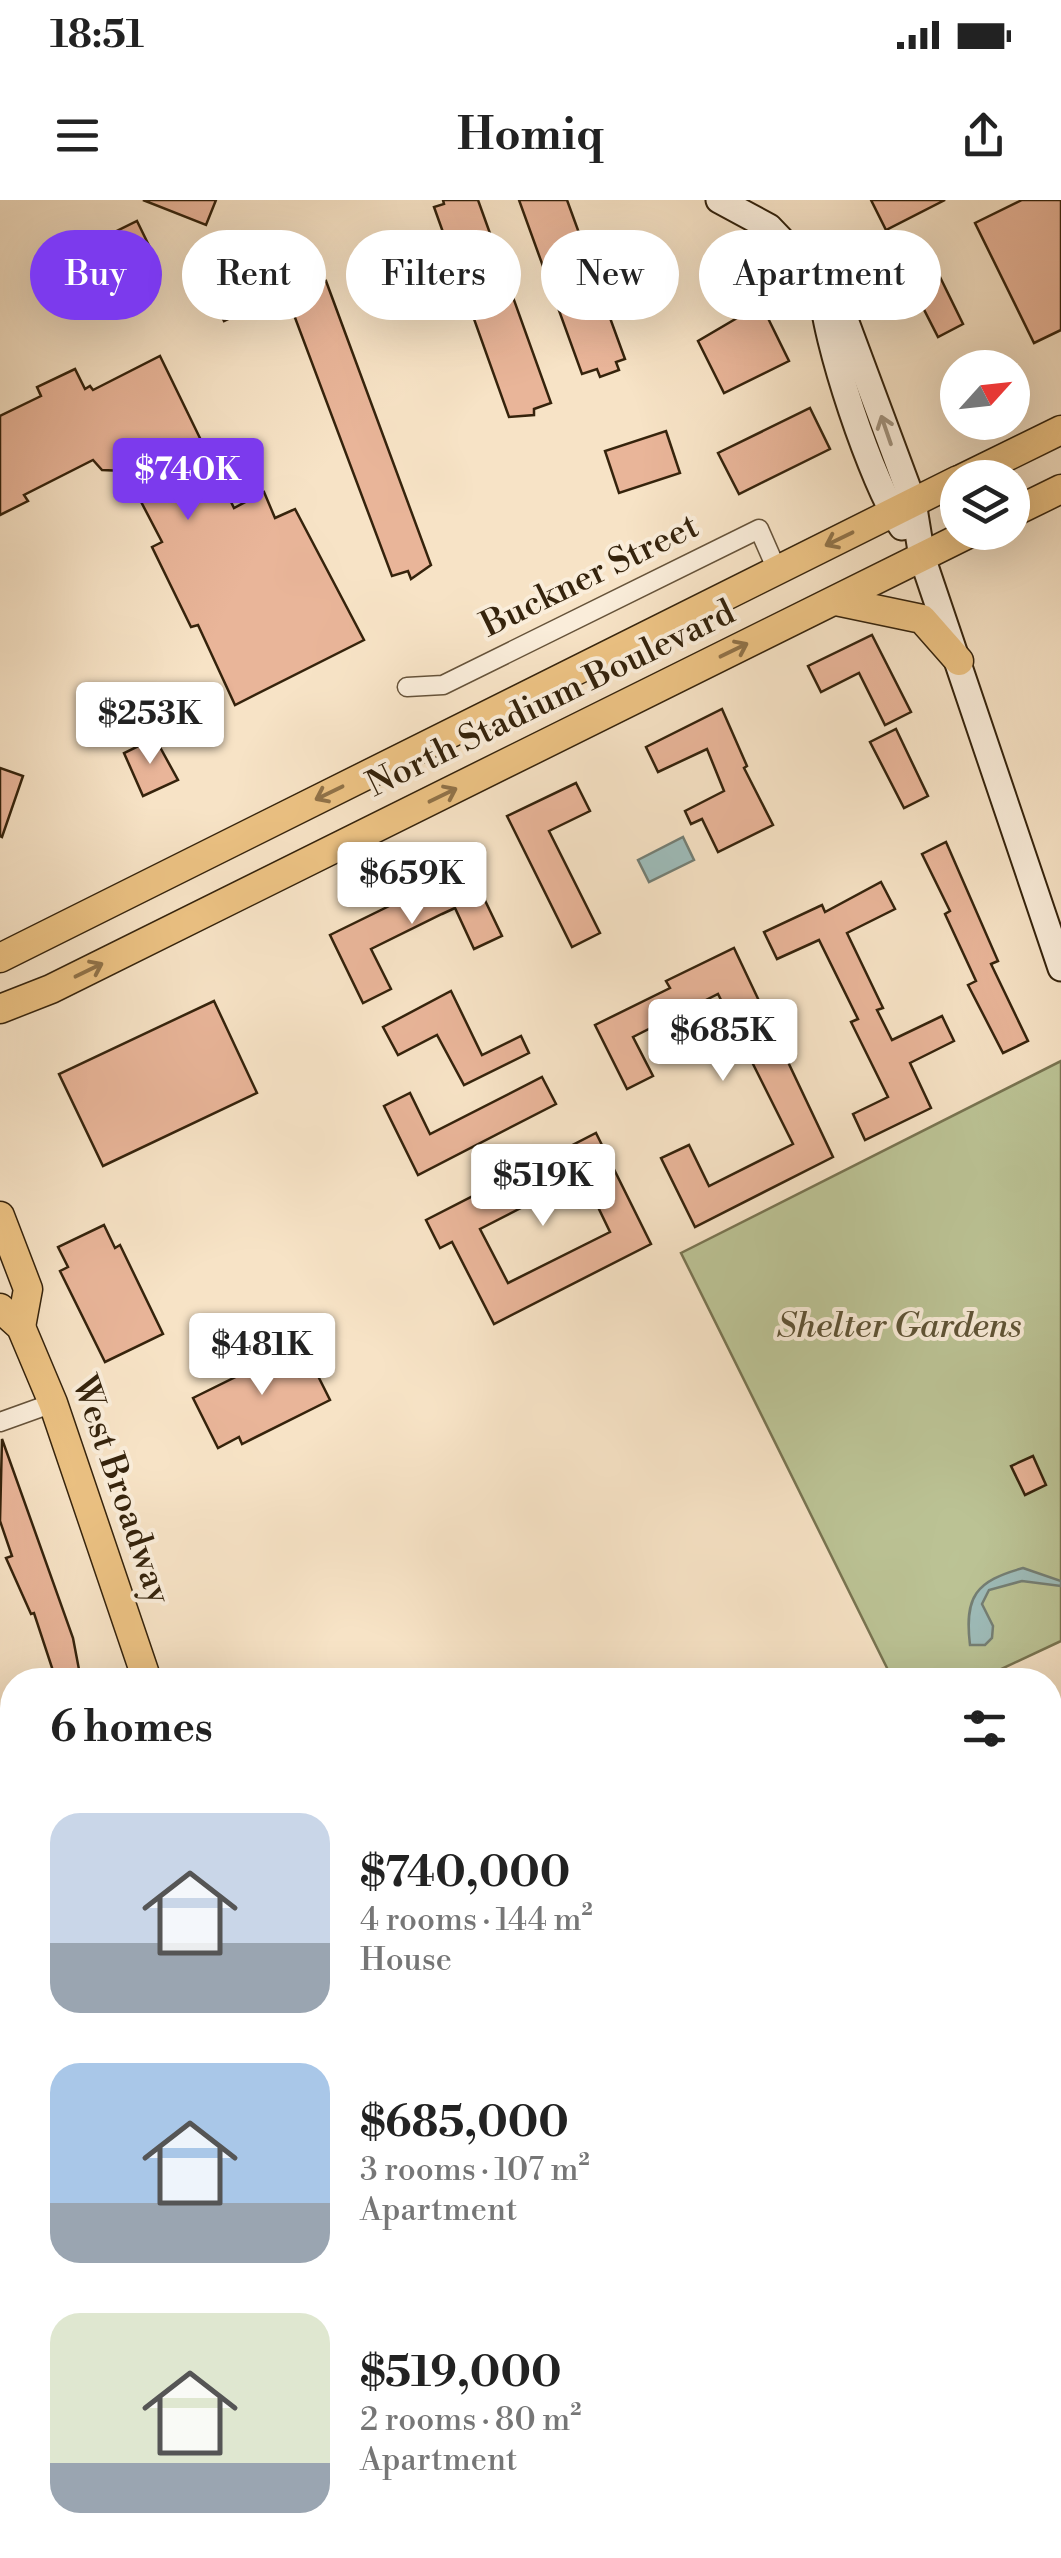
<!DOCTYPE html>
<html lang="en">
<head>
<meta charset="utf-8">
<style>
  body { margin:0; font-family:"Libre Bodoni",serif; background:#f6f6f6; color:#222; height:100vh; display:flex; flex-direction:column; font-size:38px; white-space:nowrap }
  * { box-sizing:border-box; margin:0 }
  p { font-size:32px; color:#767676 }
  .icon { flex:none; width:55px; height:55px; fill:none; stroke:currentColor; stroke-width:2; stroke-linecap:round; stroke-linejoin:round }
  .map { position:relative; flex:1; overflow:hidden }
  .panel { position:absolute; left:0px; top:1468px; width:1062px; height:892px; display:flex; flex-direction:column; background:#fff; border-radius:40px 40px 0 0; box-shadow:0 10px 40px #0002 }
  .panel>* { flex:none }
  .banner { position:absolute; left:30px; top:30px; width:1002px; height:90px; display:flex; gap:20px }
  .needle { width:65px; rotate:63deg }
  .fabs { position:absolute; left:940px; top:150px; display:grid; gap:20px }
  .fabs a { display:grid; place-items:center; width:90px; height:90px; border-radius:50%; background:#fff; box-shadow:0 10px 40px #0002; font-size:50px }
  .price { position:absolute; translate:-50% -85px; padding:0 22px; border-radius:10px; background:#fff; color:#222; font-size:32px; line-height:65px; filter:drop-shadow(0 2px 5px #0008) }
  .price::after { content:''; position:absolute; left:50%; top:60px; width:30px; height:22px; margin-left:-15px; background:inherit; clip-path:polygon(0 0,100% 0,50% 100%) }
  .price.active { background:#7c3aed; color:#fff }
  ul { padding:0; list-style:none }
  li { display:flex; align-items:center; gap:30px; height:250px; padding:0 50px }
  li span { display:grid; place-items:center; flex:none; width:280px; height:200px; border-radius:30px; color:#555 }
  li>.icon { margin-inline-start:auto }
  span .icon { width:120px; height:120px; fill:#fffc; stroke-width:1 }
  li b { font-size:42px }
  h2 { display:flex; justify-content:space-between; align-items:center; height:120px; padding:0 50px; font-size:42px }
  .pill { padding:0 35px; border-radius:45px; background:#fff; box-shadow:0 10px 40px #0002; font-size:35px; line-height:90px }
  .pill.active { background:#7c3aed; color:#fff }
  .status { display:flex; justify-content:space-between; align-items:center; height:70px; padding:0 50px; background:#fff; direction:ltr }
  .status svg { height:28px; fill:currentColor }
  header { display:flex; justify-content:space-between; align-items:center; height:130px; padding:0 50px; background:#fff; font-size:45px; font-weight:700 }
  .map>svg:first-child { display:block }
  .green { fill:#bcc496; stroke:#787451; stroke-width:2.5 }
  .water { fill:#9ebdbb; stroke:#747f75; stroke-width:2.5 }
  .building { fill:#e9b599; stroke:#35230c; stroke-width:2.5; fill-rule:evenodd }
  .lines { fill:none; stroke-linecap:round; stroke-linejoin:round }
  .street-casing { stroke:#66533a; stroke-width:21 }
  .secondary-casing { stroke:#35230c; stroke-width:29 }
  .primary-casing { stroke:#35230c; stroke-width:31 }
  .street { stroke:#faedda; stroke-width:18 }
  .secondary { stroke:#faedda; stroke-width:25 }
  .primary { stroke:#ecc283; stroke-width:28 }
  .oneway { stroke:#a1927d }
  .oneway2 { stroke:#907248 }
  .labels { text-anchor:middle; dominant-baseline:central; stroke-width:8; stroke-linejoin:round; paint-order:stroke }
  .street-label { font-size:35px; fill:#35230c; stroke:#faedda }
  .park-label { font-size:35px; font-style:italic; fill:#5e5335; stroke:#faedda }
</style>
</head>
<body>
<div class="status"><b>18:51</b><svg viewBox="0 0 49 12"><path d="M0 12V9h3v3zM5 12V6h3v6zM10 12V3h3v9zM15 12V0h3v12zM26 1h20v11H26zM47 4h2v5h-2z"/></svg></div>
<header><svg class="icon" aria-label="menu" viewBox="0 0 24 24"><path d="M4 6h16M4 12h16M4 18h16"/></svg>Homiq<svg class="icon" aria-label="share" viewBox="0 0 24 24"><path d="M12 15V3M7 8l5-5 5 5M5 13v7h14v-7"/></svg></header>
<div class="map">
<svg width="1061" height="2358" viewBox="0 0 1061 2358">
  <rect width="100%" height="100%" fill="#f7e3c6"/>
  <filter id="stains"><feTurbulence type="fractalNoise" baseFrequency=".002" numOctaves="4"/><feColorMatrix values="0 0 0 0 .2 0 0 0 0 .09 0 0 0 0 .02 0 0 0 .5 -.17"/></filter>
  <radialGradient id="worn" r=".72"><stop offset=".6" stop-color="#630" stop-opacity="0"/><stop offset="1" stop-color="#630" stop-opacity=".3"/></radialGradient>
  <polygon class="green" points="1061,861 1061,1441 978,1480 893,1480 681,1053"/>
  <g class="water">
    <polygon points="683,637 694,660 649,682 638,660"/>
    <path d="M1023 1368 1061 1381V1386L1022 1381 989 1390 982 1404 993 1426 992 1438 985 1445H970C964 1396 976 1381 1023 1368Z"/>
  </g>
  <g class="building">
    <polygon points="143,0 216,0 206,25"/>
    <polygon points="443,0 478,0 551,203 534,209 534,215 509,217 434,7 444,4"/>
    <polygon points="519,0 567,0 625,159 616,162 619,170 600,177 597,169 582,174"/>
    <polygon points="871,0 945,0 886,30"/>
    <polygon points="1022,0 1061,0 1061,130 1034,143 975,23"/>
    <polygon points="137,21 157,62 56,112 36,71"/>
    <polygon points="227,62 249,109 224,121 202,74"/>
    <polygon points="940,77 963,124 938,137 914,90"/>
    <polygon points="314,80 316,85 326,81 431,365 411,379 408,371 392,376 285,91"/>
    <polygon points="761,104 789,161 724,193 698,141"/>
    <polygon points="160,156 234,308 264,292 275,318 295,309 364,440 235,505 198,425 191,427 152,347 162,342 125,271 102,270 93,260 24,295 28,301 0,315 0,216 41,196 37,187 75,169 85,189 90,186 93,190"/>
    <polygon points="810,208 830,249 739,294 718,253"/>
    <polygon points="666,231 680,273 619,293 605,251"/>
    <polygon points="872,435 911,512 885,525 859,473 821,492 808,466"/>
    <polygon points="722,509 747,566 744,568 773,625 718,652 702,619 691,624 685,611 724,591 707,549 658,572 646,547"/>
    <polygon points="896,529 928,596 904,608 870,542"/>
    <polygon points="155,538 178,580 143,596 124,553"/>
    <polygon points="0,568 23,576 2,637 0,636"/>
    <polygon points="576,583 590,611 549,631 600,733 572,747 507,616"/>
    <polygon points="946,642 998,761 991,764 1028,841 1003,853 968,785 976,781 945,714 950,711 922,654"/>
    <polygon points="469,667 502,736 474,749 455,708 442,714 371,749 391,789 363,803 330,735"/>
    <polygon points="881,682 895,709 847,733 883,808 877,810 892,840 942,816 954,841 910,863 931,908 865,940 853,914 888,897 851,822 858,819 819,740 777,759 764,732 822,705 825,712"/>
    <polygon points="734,748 833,957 695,1027 661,958 689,945 709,986 793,944 718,794 633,837 653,876 627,889 595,825 670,788 666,781"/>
    <polygon points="451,791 482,855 521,836 529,853 464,885 437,835 398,855 383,827"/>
    <polygon points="214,801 257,893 103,966 59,874"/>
    <polygon points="542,877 556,904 418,975 384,906 410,893 430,934"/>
    <path d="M596 933 651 1044 494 1124 452 1042 440 1048 426 1020ZM583 976 610 1032 508 1083 480 1029Z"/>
    <polygon points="104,1025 115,1048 120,1045 163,1134 105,1162 60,1071 68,1067 58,1047"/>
    <polygon points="302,1144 330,1200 242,1244 239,1237 218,1248 193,1198"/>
    <polygon points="2,1239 73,1438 81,1480 56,1480 34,1413 31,1414 6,1358 12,1356 0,1321"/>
    <polygon points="1033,1256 1046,1285 1025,1295 1011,1266"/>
  </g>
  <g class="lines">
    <g class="street-casing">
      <g id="street">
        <polyline points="407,487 443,485 759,329 777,370"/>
        <polyline points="0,1222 53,1203"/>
        <polyline points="0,1806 12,1806"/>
        <polyline points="0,2169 12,2163"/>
        <polyline points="243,2358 265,2348"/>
      </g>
    </g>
    <g class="secondary-casing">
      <g id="secondary">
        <polyline points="719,0 769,27 837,98 913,302 922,357 1061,768"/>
        <path d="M822 87C823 137 873 286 902 327"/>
      </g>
    </g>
    <g class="primary-casing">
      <g id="primary">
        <polyline points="963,278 1061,230"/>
        <polyline points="1012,313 1061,289"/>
        <polyline points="836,401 922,419 959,461"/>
        <polyline points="0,758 958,280"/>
        <polyline points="0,809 51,789 972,332"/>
        <polyline points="0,1016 28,1089 21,1127"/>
        <polyline points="0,1108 21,1127 53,1203 147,1480"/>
        <polyline points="465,2348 469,2358"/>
      </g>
    </g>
    <use href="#street" class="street"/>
    <use href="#secondary" class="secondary"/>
    <use href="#primary" class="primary"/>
  </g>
  <defs><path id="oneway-shaft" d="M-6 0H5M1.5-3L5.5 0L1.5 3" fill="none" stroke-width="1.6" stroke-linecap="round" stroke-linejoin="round" transform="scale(2.5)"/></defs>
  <use class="oneway" href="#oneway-shaft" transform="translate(886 230) rotate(-109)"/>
  <g class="oneway2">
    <use href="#oneway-shaft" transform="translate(839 339) rotate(154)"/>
    <use href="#oneway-shaft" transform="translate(734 450) rotate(-26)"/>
    <use href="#oneway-shaft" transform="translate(329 593) rotate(154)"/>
    <use href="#oneway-shaft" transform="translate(443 595) rotate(-26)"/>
    <use href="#oneway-shaft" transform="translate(89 770) rotate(-26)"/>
  </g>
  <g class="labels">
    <g class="street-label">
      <text transform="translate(590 376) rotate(-26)">Buckner Street</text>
      <text transform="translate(551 499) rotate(-26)">North Stadium Boulevard</text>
      <text transform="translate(121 1290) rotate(71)">West Broadway</text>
    </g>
    <g class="park-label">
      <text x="899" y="1126">Shelter Gardens</text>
    </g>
  </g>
  <rect width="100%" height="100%" filter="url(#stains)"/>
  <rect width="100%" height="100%" fill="url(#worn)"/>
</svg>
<div class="fabs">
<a><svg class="needle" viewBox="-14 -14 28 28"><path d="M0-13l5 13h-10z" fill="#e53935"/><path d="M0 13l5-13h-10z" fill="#767676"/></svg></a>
<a><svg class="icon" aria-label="layers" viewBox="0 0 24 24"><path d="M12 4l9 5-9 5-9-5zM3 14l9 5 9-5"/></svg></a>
</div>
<b class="price active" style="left:188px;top:323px">$740K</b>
<b class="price" style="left:150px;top:567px">$253K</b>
<b class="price" style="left:412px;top:727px">$659K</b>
<b class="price" style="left:723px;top:884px">$685K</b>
<b class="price" style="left:543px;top:1029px">$519K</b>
<b class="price" style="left:262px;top:1198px">$481K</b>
<div class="banner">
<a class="pill active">Buy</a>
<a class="pill">Rent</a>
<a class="pill">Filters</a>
<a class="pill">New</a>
<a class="pill">Apartment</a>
</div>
<section class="panel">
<h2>6 homes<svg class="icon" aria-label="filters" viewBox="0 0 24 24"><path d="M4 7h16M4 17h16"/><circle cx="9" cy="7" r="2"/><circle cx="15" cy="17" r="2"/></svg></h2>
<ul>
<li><span style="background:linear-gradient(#c9d6e8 65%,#9aa5b1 0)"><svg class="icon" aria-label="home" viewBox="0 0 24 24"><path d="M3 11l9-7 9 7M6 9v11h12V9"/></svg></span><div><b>$740,000</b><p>4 rooms · 144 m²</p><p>House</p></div></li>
<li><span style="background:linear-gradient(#a9c7e8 70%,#9aa5b1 0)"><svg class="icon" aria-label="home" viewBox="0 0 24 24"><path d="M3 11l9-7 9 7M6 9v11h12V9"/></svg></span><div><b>$685,000</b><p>3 rooms · 107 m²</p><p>Apartment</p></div></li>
<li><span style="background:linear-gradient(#dfe7d0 75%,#9aa5b1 0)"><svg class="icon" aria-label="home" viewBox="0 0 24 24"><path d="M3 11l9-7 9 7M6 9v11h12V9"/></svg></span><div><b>$519,000</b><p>2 rooms · 80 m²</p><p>Apartment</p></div></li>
</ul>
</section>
</div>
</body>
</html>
